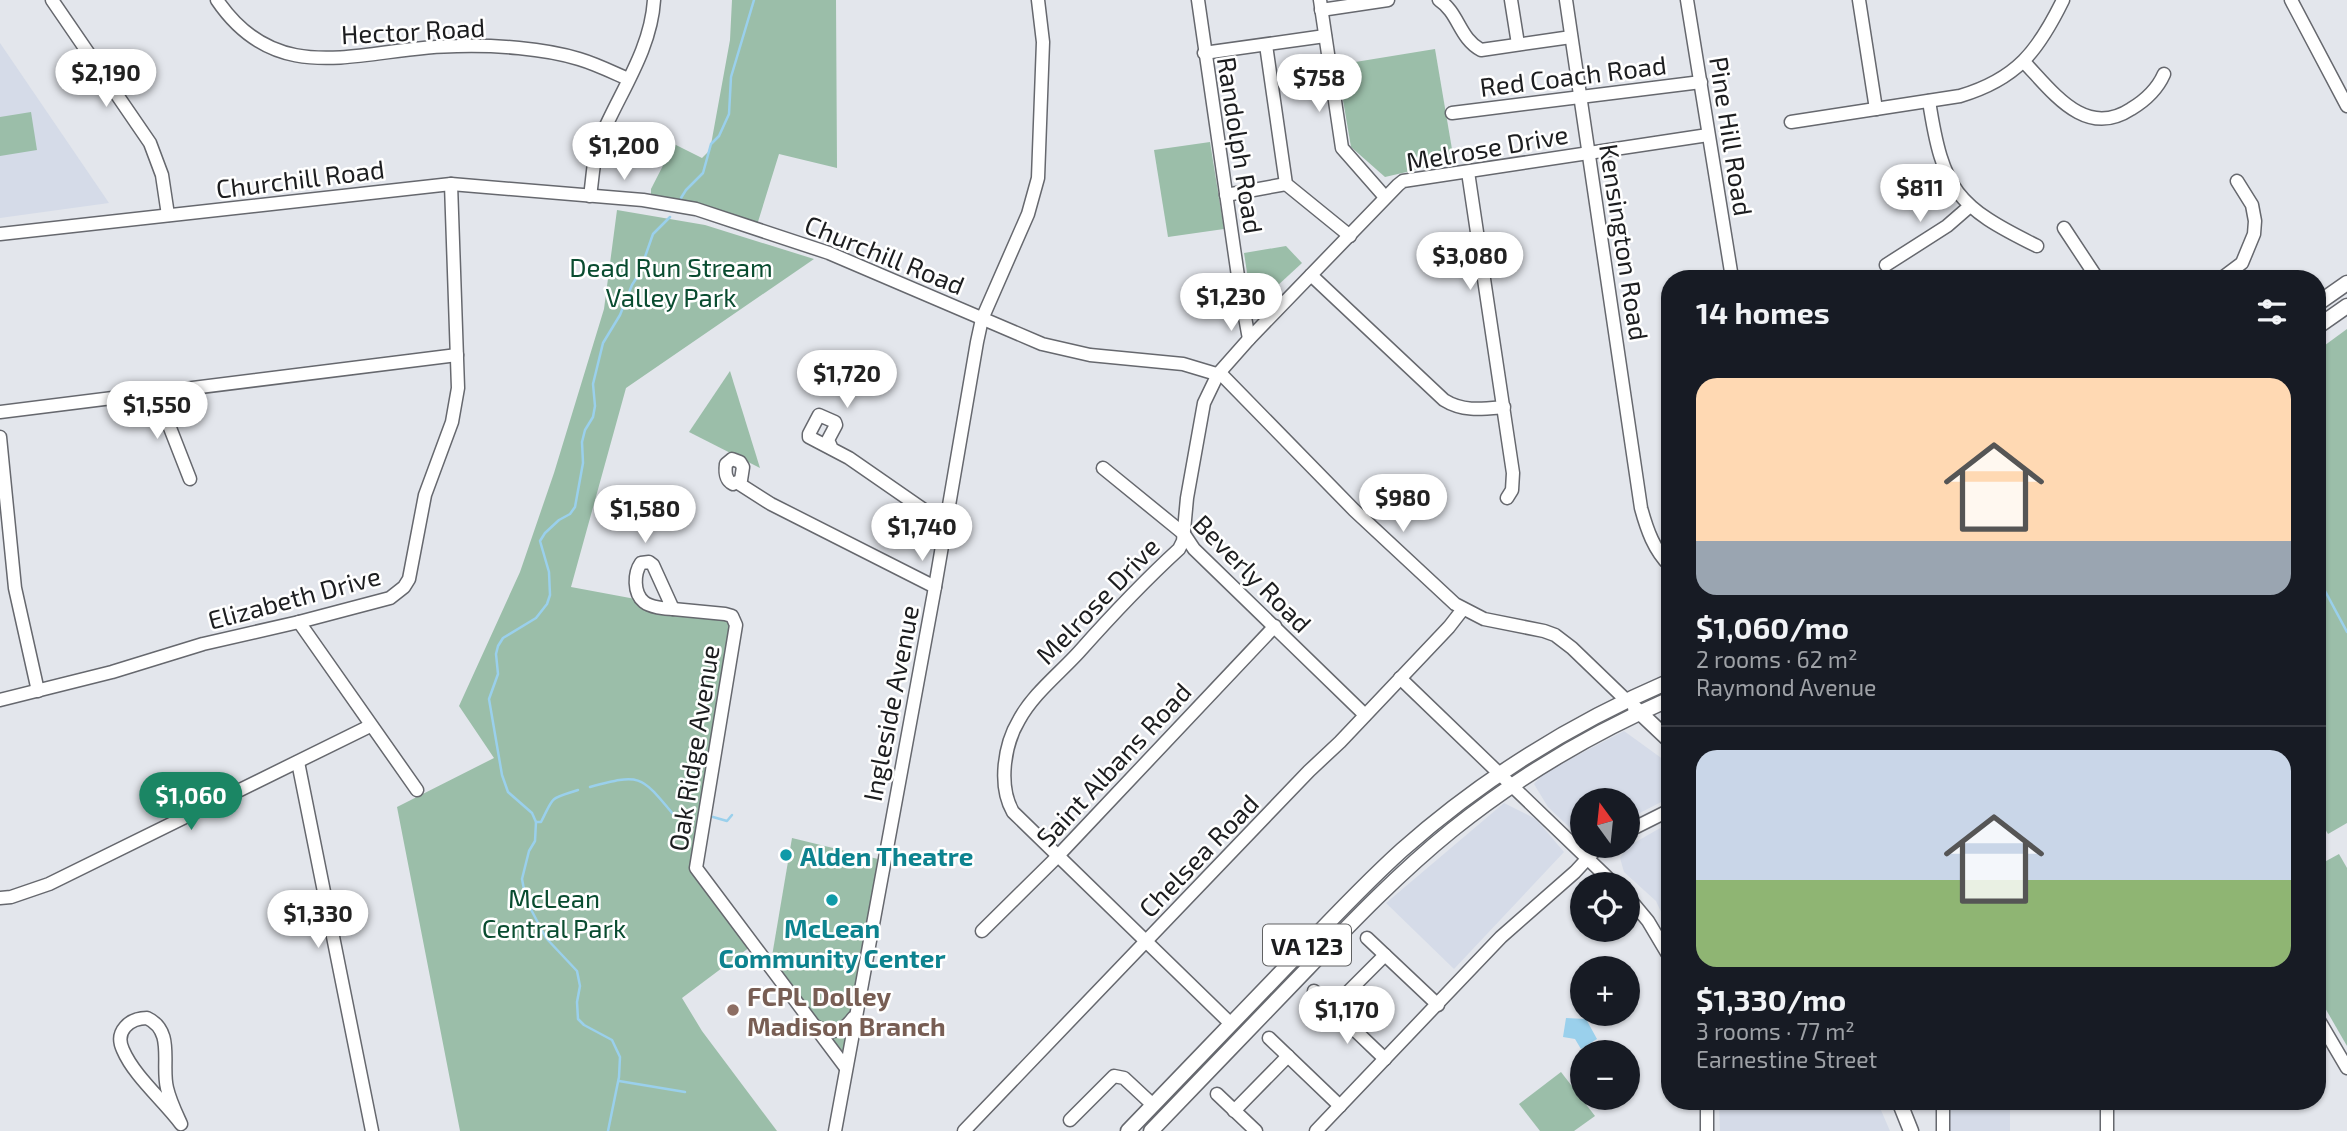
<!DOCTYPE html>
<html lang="en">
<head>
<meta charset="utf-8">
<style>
  body { margin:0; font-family:"Exo 2",sans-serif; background:#20242c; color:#f1f3f6; height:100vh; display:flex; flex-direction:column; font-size:26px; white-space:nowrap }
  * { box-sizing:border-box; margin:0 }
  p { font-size:23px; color:#9ea1a6 }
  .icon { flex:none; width:38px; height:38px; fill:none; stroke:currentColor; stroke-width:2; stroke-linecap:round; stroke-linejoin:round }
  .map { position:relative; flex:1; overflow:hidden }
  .sheet { position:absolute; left:1661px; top:270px; width:665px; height:840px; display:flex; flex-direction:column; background:#171b24; border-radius:28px; box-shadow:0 2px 5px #0004 }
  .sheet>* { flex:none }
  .needle { width:46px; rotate:345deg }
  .buttons { position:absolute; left:1570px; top:788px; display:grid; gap:14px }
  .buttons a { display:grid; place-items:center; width:70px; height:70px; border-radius:50%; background:#171b24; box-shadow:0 2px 5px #0004; font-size:35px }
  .price { position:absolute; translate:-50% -60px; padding:0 16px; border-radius:24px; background:#fff; color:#222; font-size:23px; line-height:46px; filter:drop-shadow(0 2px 4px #0008) }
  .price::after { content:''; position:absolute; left:50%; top:42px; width:21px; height:16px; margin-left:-10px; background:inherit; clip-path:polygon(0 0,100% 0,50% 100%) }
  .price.on { background:#1b8664; color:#fff }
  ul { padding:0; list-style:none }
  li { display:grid; align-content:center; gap:14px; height:371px; padding:0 35px }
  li+li { border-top:2px solid #363941 }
  li span { display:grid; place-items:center; height:217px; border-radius:21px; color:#555 }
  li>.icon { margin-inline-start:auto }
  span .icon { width:126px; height:126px; fill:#fffc; stroke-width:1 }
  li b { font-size:30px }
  h2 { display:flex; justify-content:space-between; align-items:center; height:84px; padding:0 35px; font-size:30px }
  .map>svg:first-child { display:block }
  .built { fill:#d5dbe8 }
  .green { fill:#9bbea9 }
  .water { fill:#9ad0ec }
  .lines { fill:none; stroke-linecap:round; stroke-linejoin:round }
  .stream { stroke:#9ad0ec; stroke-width:2.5 }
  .minor-casing { stroke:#66686e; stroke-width:15 }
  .major-casing { stroke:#66686e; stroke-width:17 }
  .minor { stroke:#fff; stroke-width:12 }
  .major { stroke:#fff; stroke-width:14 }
  .culture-dot { fill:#0f9aa8; stroke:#fff; stroke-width:2.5 }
  .education-dot { fill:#8d6e63; stroke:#fff; stroke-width:2.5 }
  .labels { text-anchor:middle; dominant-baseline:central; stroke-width:5; stroke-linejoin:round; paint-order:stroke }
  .shield { fill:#fff; stroke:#606162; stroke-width:2 }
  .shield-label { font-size:24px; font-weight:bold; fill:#1c1d1f }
  .street-label { font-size:26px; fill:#1c1d1f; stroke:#fff }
  .park-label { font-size:26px; fill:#094c30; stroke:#fff }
  .culture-label { font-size:26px; font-weight:bold; fill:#0d838f; stroke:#fff; text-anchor:start }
  .education-label { font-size:26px; font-weight:bold; fill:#785e54; stroke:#fff; text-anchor:start }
</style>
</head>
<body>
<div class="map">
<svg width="2347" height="1131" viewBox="0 0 2347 1131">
  <rect width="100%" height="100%" fill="#e3e6ec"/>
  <g class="built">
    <polygon points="0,43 109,203 0,218"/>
    <polygon points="1624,731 1664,760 1669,767 1669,798 1628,819 1628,800 1582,800 1582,839 1548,807 1534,784 1545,772"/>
    <polygon points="1504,803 1536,819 1564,852 1454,969 1386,903"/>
    <polygon points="1669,823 1669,929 1656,901 1624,872 1620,858 1627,847"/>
    <polygon points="1719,1101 1877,1101 1890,1131 1720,1131"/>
    <rect x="1944" y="1101" width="66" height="30"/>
  </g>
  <g class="green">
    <polygon points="732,0 836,0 837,168 779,154 757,225 651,195 651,189 674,144 702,158 710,150 730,40"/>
    <polygon points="1435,49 1454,161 1385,177 1351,147 1337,65"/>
    <polygon points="31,112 37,150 0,156 0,117"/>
    <polygon points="1210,142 1224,229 1168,237 1154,150"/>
    <polygon points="617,210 705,225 814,259 626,388 571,587 732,617 692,863 750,947 682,998 702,1031 777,1131 460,1131 397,807 494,758 459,706 520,572 554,473 604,309"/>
    <polygon points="1286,246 1302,263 1263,299 1250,292 1244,253"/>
    <polygon points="2347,329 2347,823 2328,834 2317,815 2317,351"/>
    <polygon points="730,371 760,468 689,432"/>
    <polygon points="792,838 878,859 841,1062 771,962"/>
    <polygon points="2339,854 2347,868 2347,1046 2317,994 2317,866"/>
    <polygon points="1561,1072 1595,1116 1574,1131 1540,1131 1519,1104"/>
  </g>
  <polygon class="water" points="1566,1018 1586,1019 1597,1039 1581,1049 1575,1039 1563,1037"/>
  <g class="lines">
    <g class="stream">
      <polyline points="681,198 686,190 703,173 711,144 719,136 729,114 731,77 754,0"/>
      <polyline points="2317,576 2347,632"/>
      <path d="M590 787C640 774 640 774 673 814H692"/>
      <polyline points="713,817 727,821 732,815"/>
      <path d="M536 822H541C555 795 548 800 578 790"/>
      <polyline points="619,1081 685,1092"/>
      <polyline points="608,1131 619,1077 620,1057 612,1040 584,1025 578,1019 577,1002 580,986 577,971 546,938 526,900 522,879 529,851 535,841 536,822 532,813 508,792 502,775 489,699 498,674 496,654 498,646 503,638 536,618 547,604 550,595 549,572 540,541 545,533 559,520 570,514 575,507 583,463 582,442 585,430 593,417 595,406 593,384 603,343 620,315 632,285 639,274 653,234 670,217"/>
    </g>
    <g class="minor-casing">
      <g id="minor">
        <polyline points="52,0 150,143 162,175 168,215"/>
        <path d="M217 0C280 93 366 46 457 46 495 45 543 48 579 59 596 64 612 72 628 79"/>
        <polyline points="1198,0 1240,290 1249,339"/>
        <polyline points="1320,0 1342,148 1385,197"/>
        <path d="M1439 0C1459 13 1459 38 1481 50L1571 37"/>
        <polyline points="1511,0 1518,44"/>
        <path d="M1566 0 1641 508C1647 530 1654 550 1670 566"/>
        <polyline points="1687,0 1732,278"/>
        <polyline points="1859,0 1876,109"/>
        <polyline points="2291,0 2347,106"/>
        <polyline points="1321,10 1388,0"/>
        <polyline points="1266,45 1286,184 1350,236"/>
        <polyline points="1204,53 1325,36"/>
        <path d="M2024 62C2053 92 2085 139 2131 109 2146 100 2157 90 2164 74"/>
        <path d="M1929 101C1943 191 1956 206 2037 246"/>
        <polyline points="1452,113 1701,82"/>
        <path d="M1791 122 1960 96C2017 79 2038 51 2063 0"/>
        <polyline points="1468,172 1513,473 1512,490 1507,498"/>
        <polyline points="1226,195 1286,184"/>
        <path d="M590 196C593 177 593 155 601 137 620 92 651 50 654 0"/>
        <polyline points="2064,228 2097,278"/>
        <polyline points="0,234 451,184 643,200 696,209 829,253 1042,344 1090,355 1183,364 1223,376 1354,510 1455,604 1484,619 1544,631 1555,635 1572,648 1626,700"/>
        <polyline points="1886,265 1947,226 1970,206"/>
        <path d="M1311 275 1444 400C1463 412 1483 409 1504 407"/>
        <polyline points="2222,278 2242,263 2254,234 2255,221 2252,205 2237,181"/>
        <polyline points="156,392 190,479"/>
        <polyline points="0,412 457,355"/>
        <polyline points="0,437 15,588 38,691"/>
        <polyline points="832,449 828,440 836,425 835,422 819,415 809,434 809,437 849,458 924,510 947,515"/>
        <path d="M732 459 740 462 743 467 741 480 733 484C725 480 725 472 726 464Z"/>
        <polyline points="1103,468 1184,534 1194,549 1365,715"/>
        <polyline points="738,483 771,504 935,587"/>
        <path d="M649 562 653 565 673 609C665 609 650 607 644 602 633 593 634 573 641 563Z"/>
        <polyline points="673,609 725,614 732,616 736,625 696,868 846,1068"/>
        <polyline points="299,622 417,790"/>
        <polyline points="1400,678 1614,884"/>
        <polyline points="0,700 112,672 203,644 299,622 390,598 404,587 409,579 425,495 452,422 458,388 451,184"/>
        <polyline points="298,762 372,1131"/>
        <polyline points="1628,831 1670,810"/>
        <polyline points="1628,897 1648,921 1670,958"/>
        <polyline points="0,898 11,897 49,884 370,726"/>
        <polyline points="982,931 1054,860 1275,626"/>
        <polyline points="1367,938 1438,1005"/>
        <polyline points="1314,991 1385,1059"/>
        <polyline points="1332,1008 1385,955"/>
        <polyline points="2317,1017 2347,1068"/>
        <path d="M147 1018C175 1031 161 1064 167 1088 170 1101 176 1113 181 1124 164 1101 134 1076 123 1050 114 1031 130 1018 147 1018Z"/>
        <path d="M1231 1024 1013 812C998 786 1004 745 1019 720 1033 694 1059 674 1079 652 1111 616 1144 581 1179 549L1183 541 1187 498 1204 403 1218 374 1249 339 1398 185 1403 181 1708 135"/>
        <path d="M815 1026C831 1035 843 1032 853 1018"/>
        <polyline points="1269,1038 1340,1106"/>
        <polyline points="1217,1094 1256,1131"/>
        <polyline points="1707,1101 1707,1131"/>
        <polyline points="1943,1101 1943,1131"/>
        <polyline points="1234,1111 1288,1056"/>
        <polyline points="1070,1120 1114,1076 1124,1078 1153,1105"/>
        <polyline points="835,1131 935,587 977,342 982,319 1028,214 1038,178 1043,42 1038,0"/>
        <polyline points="964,1131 1309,771 1340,742 1449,627 1463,609"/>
        <polyline points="1316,1131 1501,937 1575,872 1600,845"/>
        <polyline points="2107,1131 2107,1101"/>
      </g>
    </g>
    <g class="major-casing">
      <g id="major">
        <polyline points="2317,304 2347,283"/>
        <polyline points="2317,327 2347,306"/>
        <polyline points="1635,708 1670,741"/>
        <polyline points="1899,1101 1911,1131"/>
        <path d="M1128 1131C1181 1076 1233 1022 1286 967 1324 927 1361 887 1402 850 1481 780 1572 723 1670 681"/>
        <path d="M1151 1131C1203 1077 1254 1024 1306 970 1353 921 1399 873 1452 830 1518 777 1592 733 1670 699"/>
      </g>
    </g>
    <use href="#minor" class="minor"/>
    <use href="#major" class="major"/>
  </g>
  <g class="culture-dot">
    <circle cx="786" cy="855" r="7"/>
    <circle cx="832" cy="900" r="7"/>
  </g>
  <circle class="education-dot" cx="733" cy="1010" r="7"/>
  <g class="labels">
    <rect class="shield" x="1263" y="924.5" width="88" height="41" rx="5"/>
    <g class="shield-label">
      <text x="1307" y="945">VA 123</text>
    </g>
    <g class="street-label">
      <text transform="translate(413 30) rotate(-3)">Hector Road</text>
      <text transform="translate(1573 75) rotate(-7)">Red Coach Road</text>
      <text transform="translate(1732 136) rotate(81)">Pine Hill Road</text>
      <text transform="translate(1241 145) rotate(81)">Randolph Road</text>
      <text transform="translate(1487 147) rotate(-10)">Melrose Drive</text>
      <text transform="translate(300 178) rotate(-7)">Churchill Road</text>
      <text transform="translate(1625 242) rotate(81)">Kensington Road</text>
      <text transform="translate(885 254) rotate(22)">Churchill Road</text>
      <text transform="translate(1253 573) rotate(45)">Beverly Road</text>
      <text transform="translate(294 597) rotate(-15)">Elizabeth Drive</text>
      <text transform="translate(1097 600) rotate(-46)">Melrose Drive</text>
      <text transform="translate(890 703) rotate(-79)">Ingleside Avenue</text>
      <text transform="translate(693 748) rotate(-81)">Oak Ridge Avenue</text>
      <text transform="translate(1113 764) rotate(-47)">Saint Albans Road</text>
      <text transform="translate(1198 855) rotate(-46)">Chelsea Road</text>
    </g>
    <g class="park-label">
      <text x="671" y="266">Dead Run Stream<tspan x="671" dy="30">Valley Park</tspan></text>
      <text x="554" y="897">McLean<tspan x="554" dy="30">Central Park</tspan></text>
    </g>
    <g class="culture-label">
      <text x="800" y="855">Alden Theatre</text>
      <text x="832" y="927" text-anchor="middle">McLean<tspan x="832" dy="30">Community Center</tspan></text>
    </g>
    <g class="education-label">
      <text x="747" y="995">FCPL Dolley<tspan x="747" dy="30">Madison Branch</tspan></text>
    </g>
  </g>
</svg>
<div class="buttons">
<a><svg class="needle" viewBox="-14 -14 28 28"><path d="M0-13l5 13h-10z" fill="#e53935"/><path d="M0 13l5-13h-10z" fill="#9ea1a6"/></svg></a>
<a><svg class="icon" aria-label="locate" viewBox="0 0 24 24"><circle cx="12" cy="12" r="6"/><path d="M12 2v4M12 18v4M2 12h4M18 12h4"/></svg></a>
<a>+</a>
<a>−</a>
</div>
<b class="price" style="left:106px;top:109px">$2,190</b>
<b class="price" style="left:1319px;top:114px">$758</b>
<b class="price" style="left:624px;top:182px">$1,200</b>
<b class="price" style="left:1920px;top:224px">$811</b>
<b class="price" style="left:1470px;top:292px">$3,080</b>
<b class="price" style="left:1231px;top:333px">$1,230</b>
<b class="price" style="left:847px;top:410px">$1,720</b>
<b class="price" style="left:157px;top:441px">$1,550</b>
<b class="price" style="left:1403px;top:534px">$980</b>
<b class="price" style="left:645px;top:545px">$1,580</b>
<b class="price" style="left:922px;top:563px">$1,740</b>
<b class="price on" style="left:191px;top:832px">$1,060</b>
<b class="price" style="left:318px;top:950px">$1,330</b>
<b class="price" style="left:1347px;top:1046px">$1,170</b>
<section class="sheet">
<h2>14 homes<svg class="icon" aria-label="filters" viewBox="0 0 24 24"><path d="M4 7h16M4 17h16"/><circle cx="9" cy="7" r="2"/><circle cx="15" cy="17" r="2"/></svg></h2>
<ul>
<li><span style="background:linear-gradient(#ffd9b3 75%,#9aa5b1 0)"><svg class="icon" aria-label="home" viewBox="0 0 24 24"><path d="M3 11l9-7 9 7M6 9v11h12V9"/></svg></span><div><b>$1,060/mo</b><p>2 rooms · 62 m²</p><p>Raymond Avenue</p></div></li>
<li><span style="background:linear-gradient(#c9d6e8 60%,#8fb573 0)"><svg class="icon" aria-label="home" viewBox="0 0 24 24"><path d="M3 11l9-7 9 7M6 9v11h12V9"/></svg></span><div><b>$1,330/mo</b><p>3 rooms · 77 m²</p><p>Earnestine Street</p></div></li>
</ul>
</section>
</div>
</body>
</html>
